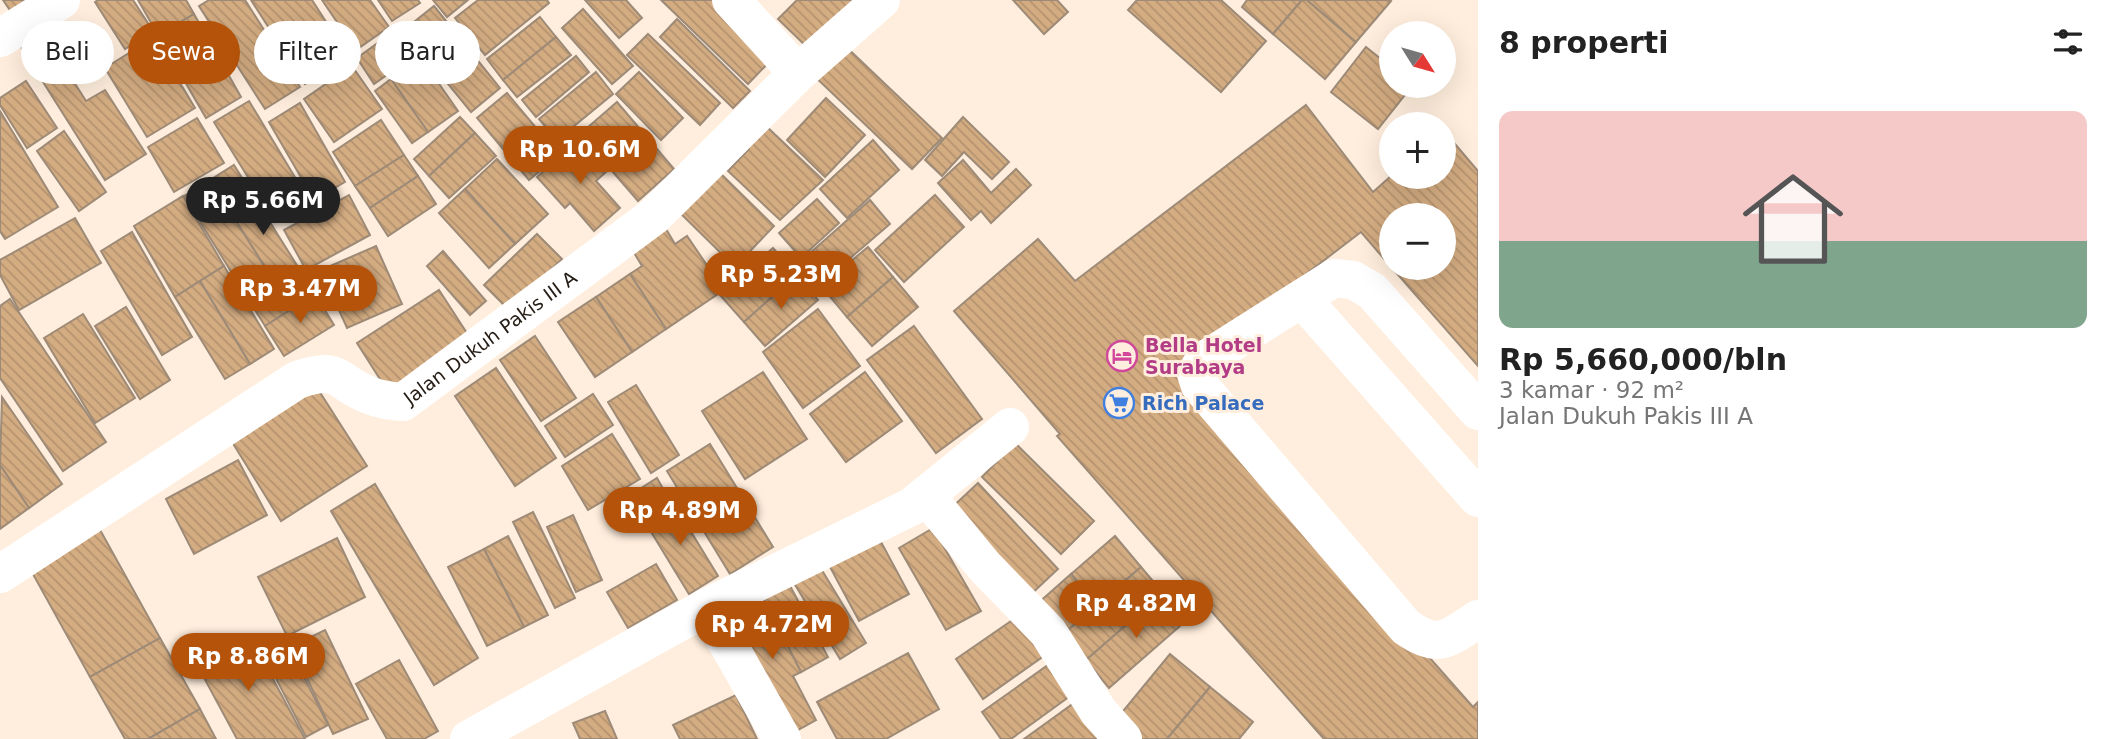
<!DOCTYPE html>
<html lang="id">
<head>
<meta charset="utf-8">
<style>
  body { margin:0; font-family:"DejaVu Sans",sans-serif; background:#f6f6f6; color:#222; height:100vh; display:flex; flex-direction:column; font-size:26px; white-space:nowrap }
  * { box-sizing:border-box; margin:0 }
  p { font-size:23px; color:#767676 }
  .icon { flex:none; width:38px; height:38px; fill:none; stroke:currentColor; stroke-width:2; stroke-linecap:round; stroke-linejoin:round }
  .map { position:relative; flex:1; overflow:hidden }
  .sheet { display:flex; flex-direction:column; background:#fff; width:630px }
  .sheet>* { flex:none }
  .banner { position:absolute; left:21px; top:21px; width:665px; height:63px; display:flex; gap:14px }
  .needle { width:46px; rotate:127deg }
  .buttons { position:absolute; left:1379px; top:21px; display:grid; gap:14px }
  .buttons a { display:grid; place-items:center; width:77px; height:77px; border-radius:50%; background:#fff; box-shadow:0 7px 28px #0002; font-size:35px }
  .price { position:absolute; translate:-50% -60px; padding:0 16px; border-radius:24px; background:#b45309; color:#fff; font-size:23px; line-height:46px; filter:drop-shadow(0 2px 4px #0008) }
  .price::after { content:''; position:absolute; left:50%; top:42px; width:21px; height:16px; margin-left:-10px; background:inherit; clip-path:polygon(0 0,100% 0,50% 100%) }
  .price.current { background:#222; color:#fff }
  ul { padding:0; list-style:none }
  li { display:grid; align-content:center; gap:14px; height:371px; padding:0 21px }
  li+li { border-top:2px solid #e0e0e0 }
  li span { display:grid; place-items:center; height:217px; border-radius:14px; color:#555 }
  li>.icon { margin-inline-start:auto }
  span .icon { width:126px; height:126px; fill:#fffc; stroke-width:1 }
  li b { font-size:30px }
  h2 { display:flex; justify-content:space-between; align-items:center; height:84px; padding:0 21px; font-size:30px }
  .pill { padding:0 24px; border-radius:32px; background:#fff; box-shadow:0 7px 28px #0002; font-size:24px; line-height:63px }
  .pill.current { background:#b45309; color:#fff }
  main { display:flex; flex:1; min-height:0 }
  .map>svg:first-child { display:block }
  .building { fill:url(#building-back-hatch); stroke:#9d8a77; stroke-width:2 }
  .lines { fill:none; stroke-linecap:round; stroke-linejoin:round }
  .minor { stroke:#fff; stroke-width:38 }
  .labels { text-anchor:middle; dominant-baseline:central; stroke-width:6; stroke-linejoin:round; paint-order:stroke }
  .street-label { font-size:19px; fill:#241c15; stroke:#fed }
  .hotel-label { font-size:19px; font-weight:bold; fill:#b23c85; stroke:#fed; text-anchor:start }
  .shop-label { font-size:19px; font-weight:bold; fill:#366cbe; stroke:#fed; text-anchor:start }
</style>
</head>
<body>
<main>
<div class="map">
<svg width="1478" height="739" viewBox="0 0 1478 739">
  <defs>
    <pattern id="building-back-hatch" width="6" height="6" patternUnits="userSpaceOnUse" patternTransform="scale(1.75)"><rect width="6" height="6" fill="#d3ac82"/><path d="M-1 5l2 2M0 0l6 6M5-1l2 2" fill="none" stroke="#b5936f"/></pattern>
  </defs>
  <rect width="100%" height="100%" fill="#fed"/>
  <g class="building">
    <polygon points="3,0 31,0 12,13"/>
    <polygon points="98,0 133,0 153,31 125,49 95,2"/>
    <polygon points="138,0 186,0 194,14 158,35"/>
    <polygon points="209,0 245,0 300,87 265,109 199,6"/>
    <polygon points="251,0 312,0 348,56 305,84"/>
    <polygon points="322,0 370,0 389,27 356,50"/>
    <polygon points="378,0 418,0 420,3 392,21"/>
    <polygon points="433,0 468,0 447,17"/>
    <polygon points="478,0 547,0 549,3 485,55 455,18"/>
    <polygon points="585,0 626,0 642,18 619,38"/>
    <polygon points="661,0 715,0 774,57 748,84"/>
    <polygon points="797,0 862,0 811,51 778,19"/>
    <polygon points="1013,0 1057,0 1068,12 1044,34"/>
    <polygon points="1137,0 1221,0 1266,41 1221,92 1128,10"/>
    <polygon points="1247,0 1302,0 1273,34 1242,7"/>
    <polygon points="1302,0 1307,0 1356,42 1325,79 1273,34"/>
    <polygon points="1307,0 1389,0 1391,1 1356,42"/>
    <polygon points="434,6 500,88 471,112 404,30"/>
    <polygon points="583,9 633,66 612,84 562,28"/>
    <polygon points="194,14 241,97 206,118 158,35"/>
    <polygon points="540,17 556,37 503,80 487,59"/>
    <polygon points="677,19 750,91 733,108 660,37"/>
    <polygon points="397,29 415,55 374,84 357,58"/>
    <polygon points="43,33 86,101 105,90 146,154 105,180 21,47"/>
    <polygon points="648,34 720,103 700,125 627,55"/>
    <polygon points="556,37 571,55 517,97 503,80"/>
    <polygon points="153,38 195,108 147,137 105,68"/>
    <polygon points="841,42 942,138 912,169 811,73"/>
    <polygon points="1366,47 1391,67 1391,86 1412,86 1378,129 1331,92"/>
    <polygon points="576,56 589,72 536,117 522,100"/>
    <polygon points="421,58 458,111 428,132 391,79"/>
    <polygon points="352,66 382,109 334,142 304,99"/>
    <polygon points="596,72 613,94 557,140 539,119"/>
    <polygon points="639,72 683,118 661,140 616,94"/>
    <polygon points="391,79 428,132 412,143 375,91"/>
    <polygon points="26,81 57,128 27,148 0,105 0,98"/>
    <polygon points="507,93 559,155 529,180 477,118"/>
    <polygon points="826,98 865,135 825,177 787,140"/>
    <polygon points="249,101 302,189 268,210 214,122"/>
    <polygon points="617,102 674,169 638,201 580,134"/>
    <polygon points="300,103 345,182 314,200 269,122"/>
    <polygon points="1306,105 1373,192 1391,176 1444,177 1444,131 1478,171 1478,366 1392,268 1444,268 1444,215 1391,215 1391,267 1361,232 1178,372 1473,707 1478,702 1478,739 1324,739 1057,436 1060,434 954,311 1038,239 1075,281"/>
    <polygon points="0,111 58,207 5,239 0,231"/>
    <polygon points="460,117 475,133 429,176 414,159"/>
    <polygon points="963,117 1009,162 992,179 964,152 942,176 925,160"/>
    <polygon points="197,118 224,163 174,192 148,147"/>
    <polygon points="381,120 404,155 355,186 333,152"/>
    <polygon points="765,125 823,180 780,220 728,171 749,149 744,146"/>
    <polygon points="64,131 106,192 79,211 37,151"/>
    <polygon points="475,133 496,156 449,198 429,176"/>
    <polygon points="873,140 899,170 847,218 820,189"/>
    <polygon points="578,141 606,172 596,181 620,208 594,231 570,203 565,208 537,177"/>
    <polygon points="404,155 418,176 370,208 355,186"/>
    <polygon points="497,159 548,214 515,244 465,189"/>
    <polygon points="963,160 991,193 1016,169 1031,185 991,223 981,211 971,220 938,183"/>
    <polygon points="234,165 315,294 292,310 210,180"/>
    <polygon points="714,167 774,226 735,267 675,208"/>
    <polygon points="418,176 436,204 388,236 370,208"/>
    <polygon points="210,180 292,310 265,326 184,196"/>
    <polygon points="465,189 515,244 489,268 439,213"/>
    <polygon points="349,195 370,235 306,270 284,230"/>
    <polygon points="935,195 964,227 904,282 875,250"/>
    <polygon points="183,196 224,266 175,297 134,226"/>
    <polygon points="817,199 839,223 801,258 779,233"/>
    <polygon points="870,200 890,224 820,284 801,261"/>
    <polygon points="75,218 101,263 19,310 0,275 0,260"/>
    <polygon points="666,229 675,244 687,236 724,290 666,329 630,274 642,266 633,251"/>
    <polygon points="132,232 192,337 162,355 101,251"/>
    <polygon points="537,234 562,259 509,310 484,285"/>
    <polygon points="376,246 402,304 347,328 321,270"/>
    <polygon points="868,247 893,277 847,317 821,286"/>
    <polygon points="773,248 797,275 744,322 720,295"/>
    <polygon points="443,251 486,301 470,315 427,266"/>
    <polygon points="224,266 274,349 250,364 200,281"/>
    <polygon points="630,274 666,329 632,352 596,297"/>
    <polygon points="797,275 818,300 765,346 744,322"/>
    <polygon points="893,277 918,307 872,346 847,317"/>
    <polygon points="200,281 250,364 225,379 175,297"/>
    <polygon points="439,290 474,344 392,398 357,343"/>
    <polygon points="315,294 334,325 284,356 265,326"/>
    <polygon points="596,297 632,352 595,377 558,322"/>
    <polygon points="10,299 106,442 63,471 0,378 0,306"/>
    <polygon points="126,307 170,380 140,399 95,326"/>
    <polygon points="818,309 860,366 803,408 763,352"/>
    <polygon points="83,314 135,398 95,423 44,338"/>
    <polygon points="914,326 982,419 936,453 867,360"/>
    <polygon points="535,336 576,398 541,421 500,360"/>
    <polygon points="496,368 556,458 515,486 455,396"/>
    <polygon points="763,372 807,439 745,479 702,411"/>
    <polygon points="865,372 902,421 846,462 810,414"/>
    <polygon points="314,383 367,466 281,521 229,437"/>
    <polygon points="636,385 679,455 651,473 608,402"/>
    <polygon points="593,394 613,425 565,457 545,426"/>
    <polygon points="2,397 62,484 29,508 0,465"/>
    <polygon points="612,434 640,479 588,510 562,466"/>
    <polygon points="1015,443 1094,521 1061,554 982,477"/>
    <polygon points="710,444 773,547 730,574 667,471"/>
    <polygon points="238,460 267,515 194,554 166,499"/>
    <polygon points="0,465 29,508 0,529"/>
    <polygon points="657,478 666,494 631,516 621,501"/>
    <polygon points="978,483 1058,569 1027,598 946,513"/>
    <polygon points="375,484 478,658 434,685 331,511"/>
    <polygon points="671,499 718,576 689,594 642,517"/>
    <polygon points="533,512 575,598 555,608 513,522"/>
    <polygon points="573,515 602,580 576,592 547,527"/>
    <polygon points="873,527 909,594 859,621 823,554"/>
    <polygon points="99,528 160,638 90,677 29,567"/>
    <polygon points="933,528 981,611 946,630 899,548"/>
    <polygon points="508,536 548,615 524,627 484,549"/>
    <polygon points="1115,536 1141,567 1097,605 1071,574"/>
    <polygon points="337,538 365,597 287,636 258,577"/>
    <polygon points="484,549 524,627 487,646 448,567"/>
    <polygon points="656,564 677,600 628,628 607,592"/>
    <polygon points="820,567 866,643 840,659 794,583"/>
    <polygon points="1141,567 1163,593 1086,660 1063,634"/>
    <polygon points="1071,574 1097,605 1063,634 1037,604"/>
    <polygon points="788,582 828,657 801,672 762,596"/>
    <polygon points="1163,593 1187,620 1109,688 1086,660"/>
    <polygon points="762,596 801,672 793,676 816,720 791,734 725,616"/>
    <polygon points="1024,612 1051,651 983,699 956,659"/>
    <polygon points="325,630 368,719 333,734 292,646"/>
    <polygon points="249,634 305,739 237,739 196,663"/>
    <polygon points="160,638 200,709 148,739 125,739 90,677"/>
    <polygon points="288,645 328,725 306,737 265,657"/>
    <polygon points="908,653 939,709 886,739 837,739 817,702"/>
    <polygon points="1170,654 1210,687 1167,739 1135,739 1114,722"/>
    <polygon points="399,660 438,731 424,739 387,739 356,684"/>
    <polygon points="1055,660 1077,691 1011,739 1001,739 982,712"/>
    <polygon points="1210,687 1253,722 1239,739 1167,739"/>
    <polygon points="736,695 757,739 680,739 673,725"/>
    <polygon points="1074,703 1099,737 1096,739 1024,739"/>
    <polygon points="200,709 216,739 148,739"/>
    <polygon points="605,711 617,739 580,739 573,723"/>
  </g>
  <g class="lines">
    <g class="minor">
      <polyline points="731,0 798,73"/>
      <polyline points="0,38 61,0"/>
      <polyline points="1303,300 1478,498"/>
      <path d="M1478 411 1372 291 1353 280 1334 278 1203 361 1196 374 1200 386 1406 627C1438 650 1448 639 1478 619"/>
      <polyline points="916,503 1010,427"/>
      <path id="s1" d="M0 574 297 380C341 365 334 381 369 395 380 400 392 401 403 402L654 216 798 73 881 0"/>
      <polyline points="707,607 782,739"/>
      <polyline points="469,739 707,607 923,501 933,504 985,567 1048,632 1098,711 1123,739"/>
    </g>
  </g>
  <defs>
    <g id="hotel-ring" transform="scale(1.575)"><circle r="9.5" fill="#fed" stroke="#d1479c" stroke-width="1.5"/><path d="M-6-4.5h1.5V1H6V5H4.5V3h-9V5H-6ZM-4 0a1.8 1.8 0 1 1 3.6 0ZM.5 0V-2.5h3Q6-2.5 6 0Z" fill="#d1479c"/></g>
    <g id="supermarket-ring" transform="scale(1.575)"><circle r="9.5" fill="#fed" stroke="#3f7fe0" stroke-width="1.5"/><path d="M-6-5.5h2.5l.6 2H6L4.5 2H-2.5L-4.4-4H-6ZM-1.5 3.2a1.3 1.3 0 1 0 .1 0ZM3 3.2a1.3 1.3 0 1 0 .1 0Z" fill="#3f7fe0"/></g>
  </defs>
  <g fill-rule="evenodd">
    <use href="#hotel-ring" x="1122" y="356"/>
    <use href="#supermarket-ring" x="1119" y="403"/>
  </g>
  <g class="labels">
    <g class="street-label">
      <text stroke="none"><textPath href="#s1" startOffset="576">Jalan Dukuh Pakis III A</textPath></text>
    </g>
    <g class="hotel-label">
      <text x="1145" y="345">Bella Hotel<tspan x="1145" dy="22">Surabaya</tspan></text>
    </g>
    <g class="shop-label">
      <text x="1142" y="403">Rich Palace</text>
    </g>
  </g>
</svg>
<div class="buttons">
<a><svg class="needle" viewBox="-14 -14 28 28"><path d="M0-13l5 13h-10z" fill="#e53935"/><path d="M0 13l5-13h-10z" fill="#767676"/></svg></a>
<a>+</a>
<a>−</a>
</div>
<b class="price" style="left:580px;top:186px">Rp 10.6M</b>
<b class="price current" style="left:263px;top:237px">Rp 5.66M</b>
<b class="price" style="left:781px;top:311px">Rp 5.23M</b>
<b class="price" style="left:300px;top:325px">Rp 3.47M</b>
<b class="price" style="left:680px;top:547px">Rp 4.89M</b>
<b class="price" style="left:1136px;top:640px">Rp 4.82M</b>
<b class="price" style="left:772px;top:661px">Rp 4.72M</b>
<b class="price" style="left:248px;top:693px">Rp 8.86M</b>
<div class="banner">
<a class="pill">Beli</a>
<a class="pill current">Sewa</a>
<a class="pill">Filter</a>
<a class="pill">Baru</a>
</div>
</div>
<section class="sheet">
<h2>8 properti<svg class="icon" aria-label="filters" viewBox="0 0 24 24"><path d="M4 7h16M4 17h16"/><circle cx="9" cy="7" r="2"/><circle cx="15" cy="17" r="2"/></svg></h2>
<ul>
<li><span style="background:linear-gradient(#f6c9c9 60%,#7fa58c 0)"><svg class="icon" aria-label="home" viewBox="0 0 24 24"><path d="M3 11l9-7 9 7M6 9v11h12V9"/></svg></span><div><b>Rp 5,660,000/bln</b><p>3 kamar · 92 m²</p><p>Jalan Dukuh Pakis III A</p></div></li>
</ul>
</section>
</main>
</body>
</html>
